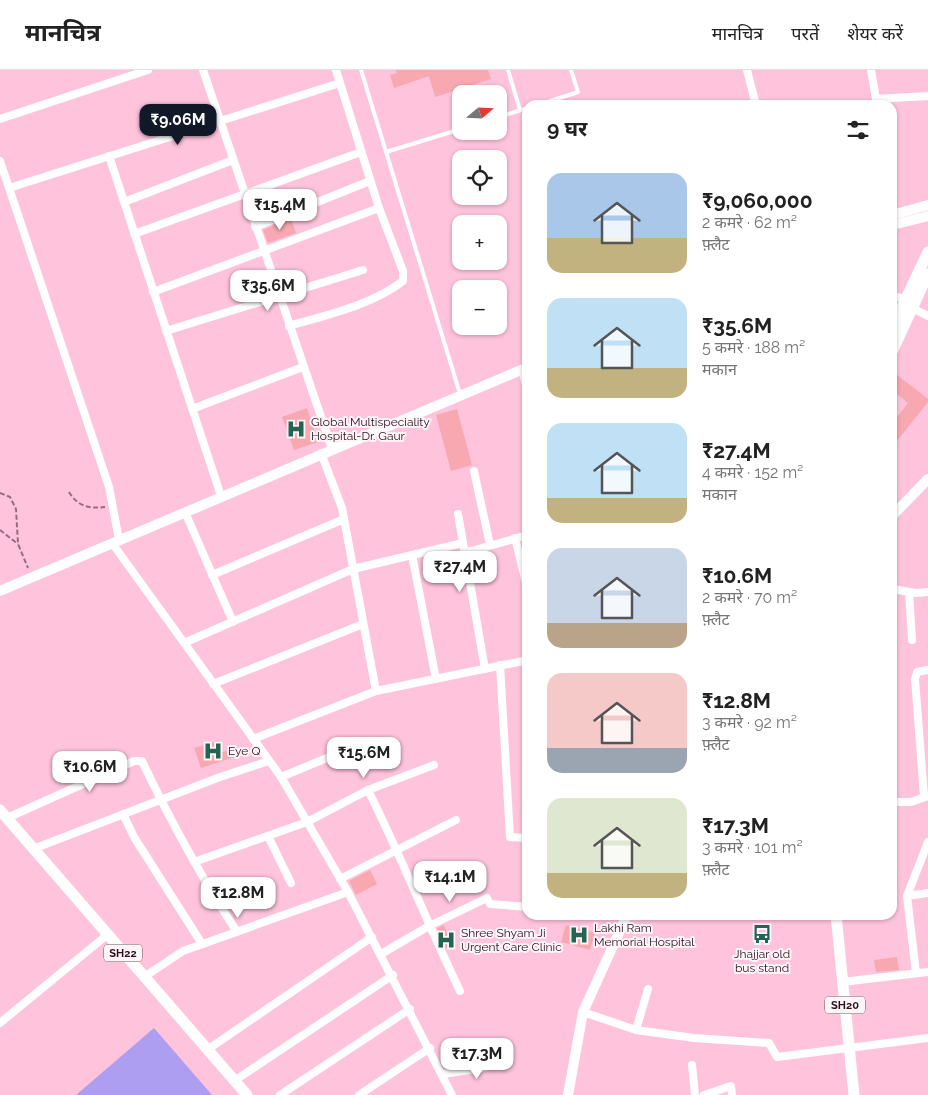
<!DOCTYPE html>
<html lang="hi">
<head>
<meta charset="utf-8">
<style>
  body { margin:0; font-family:Raleway,"Noto Sans Devanagari",sans-serif; background:#f6f6f6; color:#222; height:100vh; display:flex; flex-direction:column; font-size:19px; white-space:nowrap }
  * { box-sizing:border-box; margin:0 }
  p { font-size:16px; color:#767676 }
  .icon { flex:none; width:28px; height:28px; fill:none; stroke:currentColor; stroke-width:2; stroke-linecap:round; stroke-linejoin:round }
  .map { position:relative; flex:1; overflow:hidden }
  .panel { position:absolute; left:522px; top:30px; width:375px; height:820px; display:flex; flex-direction:column; background:#fff; border-radius:15px; box-shadow:0 1px 4px #0004 }
  .panel>* { flex:none }
  .needle { width:32px; rotate:71deg }
  .tools { position:absolute; left:452px; top:15px; display:grid; gap:10px }
  .tools a { display:grid; place-items:center; width:55px; height:55px; border-radius:10px; background:#fff; box-shadow:0 1px 4px #0004; font-size:25px }
  .price { position:absolute; translate:-50% -42px; padding:0 11px; border-radius:10px; background:#fff; color:#222; font-size:16px; line-height:32px; filter:drop-shadow(0 1px 2px #0008) }
  .price::after { content:''; position:absolute; left:50%; top:30px; width:15px; height:11px; margin-left:-8px; background:inherit; clip-path:polygon(0 0,100% 0,50% 100%) }
  .price.active { background:#111827; color:#fff }
  ul { padding:0; list-style:none }
  li { display:flex; align-items:center; gap:15px; height:125px; padding:0 25px }
  li span { display:grid; place-items:center; flex:none; width:140px; height:100px; border-radius:15px; color:#555 }
  li>.icon { margin-inline-start:auto }
  span .icon { width:60px; height:60px; fill:#fffc; stroke-width:1 }
  li b { font-size:21px }
  h2 { display:flex; justify-content:space-between; align-items:center; height:60px; padding:0 25px; font-size:21px }
  header { display:flex; align-items:center; gap:30px; box-sizing:border-box; height:70px; padding:0 25px; background:#fff; border-bottom:1px solid #e0e0e0 }
  header strong { font-size:24px }
  nav { display:flex; gap:28px; margin-inline-start:auto; font-size:18px }
  .map>svg:first-child { display:block }
  .water { fill:#ad9ef1 }
  .building { fill:#f7a8b1 }
  .lines { fill:none; stroke-linecap:round; stroke-linejoin:round }
  .path { stroke:#986c7f; stroke-width:2; stroke-dasharray:5 2.5; stroke-linecap:butt }
  .lane { stroke:#fff; stroke-width:4 }
  .street { stroke:#fff; stroke-width:8 }
  .secondary { stroke:#fff; stroke-width:10 }
  .primary { stroke:#fff; stroke-width:11 }
  .labels { text-anchor:middle; dominant-baseline:central; stroke-width:4; stroke-linejoin:round; paint-order:stroke }
  .shield { fill:#fdf5f8; stroke:#6b555f; stroke-width:1 }
  .shield-label { font-size:11px; font-weight:bold; fill:#2c111e }
  .poi-label { font-size:12px; fill:#2c111e; stroke:#fdf5f8; text-anchor:start }
</style>
</head>
<body>
<header>
<strong>मानचित्र</strong>
<nav><a>मानचित्र</a><a>परतें</a><a>शेयर करें</a></nav>
</header>
<div class="map">
<svg width="928" height="1025" viewBox="0 0 928 1025">
  <rect width="100%" height="100%" fill="#ffc3dc"/>
  <polygon class="water" points="154,958 212,1025 76,1025"/>
  <g class="building">
    <polygon points="396,0 488,0 491,9 435,27 429,6 394,18 390,5 397,3"/>
    <polygon points="291,148 296,163 268,173 263,160"/>
    <polygon points="892,301 928,329 928,332 892,377 892,341 897,347 908,333 892,320"/>
    <polygon points="307,338 318,372 294,380 282,347"/>
    <polygon points="457,339 472,395 451,401 436,345"/>
    <polygon points="218,671 222,682 232,679 235,687 201,698 194,678"/>
    <polygon points="370,800 377,814 356,825 349,811"/>
    <polygon points="444,855 452,876 446,878 437,858"/>
    <polygon points="566,855 595,863 590,880 561,872"/>
    <polygon points="897,887 899,900 876,902 874,890"/>
  </g>
  <g class="lines">
    <g class="path">
      <path d="M69 422C77 436 89 439 105 437"/>
      <polyline points="0,423 10,427 16,439 18,474 28,498"/>
      <polyline points="0,460 18,474"/>
    </g>
    <g class="lane">
      <polyline points="361,0 460,324"/>
      <polyline points="508,0 520,40"/>
      <polyline points="538,35 578,22 571,0"/>
      <polyline points="499,47 528,38"/>
      <polyline points="386,82 461,59"/>
    </g>
    <g class="street">
      <polyline points="203,0 332,379"/>
      <polyline points="747,0 756,35"/>
      <polyline points="871,0 877,35"/>
      <polyline points="876,29 928,26"/>
      <polyline points="0,49 148,0"/>
      <polyline points="109,86 221,426"/>
      <polyline points="0,91 109,417 119,470"/>
      <polyline points="9,118 340,13"/>
      <polyline points="124,132 233,90"/>
      <polyline points="255,157 370,111"/>
      <polyline points="134,164 361,82"/>
      <polyline points="153,222 379,138"/>
      <polyline points="892,226 906,229"/>
      <polyline points="912,238 928,246"/>
      <path d="M289 256C326 245 372 235 403 211V201L379 138 336 0"/>
      <polyline points="166,261 363,200"/>
      <polyline points="522,299 528,323"/>
      <polyline points="192,339 303,297"/>
      <polyline points="321,383 342,438 376,621"/>
      <polyline points="474,401 490,475"/>
      <polyline points="185,442 233,552"/>
      <polyline points="458,444 485,599"/>
      <polyline points="515,468 528,521"/>
      <polyline points="112,473 281,707 348,822 452,1025"/>
      <polyline points="464,483 528,465"/>
      <polyline points="412,485 436,609"/>
      <polyline points="212,505 344,449"/>
      <polyline points="892,519 916,523 928,522"/>
      <polyline points="909,522 912,570"/>
      <polyline points="184,573 353,499 463,473"/>
      <polyline points="500,595 510,767 528,768"/>
      <polyline points="213,614 363,554"/>
      <polyline points="253,669 376,621 528,590"/>
      <polyline points="281,707 368,671"/>
      <path d="M368 720C401 786 428 855 460 921"/>
      <polyline points="924,726 915,609 917,602 928,600"/>
      <polyline points="892,732 911,732 928,726"/>
      <polyline points="123,744 134,767 202,874"/>
      <path d="M7 748 134 691H142C170 750 201 807 237 862"/>
      <polyline points="268,766 291,813"/>
      <polyline points="33,779 220,707 269,691"/>
      <polyline points="194,792 307,752 368,720 434,695"/>
      <polyline points="340,809 456,750"/>
      <polyline points="907,826 928,823"/>
      <polyline points="381,884 429,856 487,828 490,834 528,837"/>
      <polyline points="916,903 907,826 928,772"/>
      <polyline points="144,907 183,881 348,822"/>
      <polyline points="842,912 928,902"/>
      <polyline points="583,942 636,960 694,968 769,973 777,987 928,968"/>
      <polyline points="0,953 107,865"/>
      <polyline points="636,960 648,919"/>
      <polyline points="207,980 372,867"/>
      <polyline points="692,995 695,1025"/>
      <polyline points="443,1004 482,998 505,990"/>
      <polyline points="234,1011 393,905"/>
      <polyline points="280,1025 410,939"/>
      <polyline points="359,1025 430,978"/>
      <polyline points="704,1025 731,1016 732,1025"/>
    </g>
    <g class="secondary">
      <polyline points="892,145 928,135"/>
      <polyline points="892,155 928,146"/>
      <polyline points="892,446 928,409"/>
      <polyline points="0,521 528,297"/>
      <polyline points="568,1025 583,942 627,845"/>
    </g>
    <g class="primary">
      <polyline points="892,258 928,182"/>
      <polyline points="892,282 928,204"/>
      <polyline points="0,740 247,1025"/>
      <polyline points="836,845 854,1025"/>
    </g>
  </g>
  <defs>
    <g id="hospital-bare" transform="scale(1.5)"><path d="M-5-5h3v3.5h4V-5h3V5h-3V1.5h-4V5h-3Z" fill="#246453" stroke="#fdf5f8" stroke-width="2.5" paint-order="stroke"/></g>
    <g id="bus-bare" transform="scale(1.5)"><path d="M-5-6H5V4H4V6H2V4H-2V6H-4V4H-5ZM-3.5-4V0h7V-4ZM-3.5 1.2v1.5H-2V1.2ZM2 1.2v1.5H3.5V1.2Z" fill="#246453" stroke="#fdf5f8" stroke-width="2.5" paint-order="stroke"/></g>
  </defs>
  <g fill-rule="evenodd">
    <use href="#hospital-bare" x="296" y="359"/>
    <use href="#hospital-bare" x="213" y="681"/>
    <use href="#bus-bare" x="762" y="864"/>
    <use href="#hospital-bare" x="579" y="865"/>
    <use href="#hospital-bare" x="446" y="870"/>
  </g>
  <g class="labels">
    <g class="shield">
      <rect x="104" y="874.5" width="38" height="17" rx="4"/>
      <rect x="825" y="926.5" width="40" height="17" rx="4"/>
    </g>
    <g class="shield-label">
      <text x="123" y="883">SH22</text>
      <text x="845" y="935">SH20</text>
    </g>
    <g class="poi-label">
      <text x="311" y="352">Global Multispeciality<tspan x="311" dy="14">Hospital-Dr. Gaur</tspan></text>
      <text x="228" y="681">Eye Q</text>
      <text x="594" y="858">Lakhi Ram<tspan x="594" dy="14">Memorial Hospital</tspan></text>
      <text x="461" y="863">Shree Shyam Ji<tspan x="461" dy="14">Urgent Care Clinic</tspan></text>
      <text x="762" y="884" text-anchor="middle">Jhajjar old<tspan x="762" dy="14">bus stand</tspan></text>
    </g>
  </g>
</svg>
<div class="tools">
<a><svg class="needle" viewBox="-14 -14 28 28"><path d="M0-13l5 13h-10z" fill="#e53935"/><path d="M0 13l5-13h-10z" fill="#767676"/></svg></a>
<a><svg class="icon" aria-label="locate" viewBox="0 0 24 24"><circle cx="12" cy="12" r="6"/><path d="M12 2v4M12 18v4M2 12h4M18 12h4"/></svg></a>
<a>+</a>
<a>−</a>
</div>
<b class="price active" style="left:178px;top:76px">₹9.06M</b>
<b class="price" style="left:280px;top:161px">₹15.4M</b>
<b class="price" style="left:268px;top:242px">₹35.6M</b>
<b class="price" style="left:460px;top:523px">₹27.4M</b>
<b class="price" style="left:364px;top:709px">₹15.6M</b>
<b class="price" style="left:90px;top:723px">₹10.6M</b>
<b class="price" style="left:450px;top:833px">₹14.1M</b>
<b class="price" style="left:238px;top:849px">₹12.8M</b>
<b class="price" style="left:477px;top:1010px">₹17.3M</b>
<section class="panel">
<h2>9 घर<svg class="icon" aria-label="filters" viewBox="0 0 24 24"><path d="M4 7h16M4 17h16"/><circle cx="9" cy="7" r="2"/><circle cx="15" cy="17" r="2"/></svg></h2>
<ul>
<li><span style="background:linear-gradient(#a9c7e8 65%,#c2b280 0)"><svg class="icon" aria-label="home" viewBox="0 0 24 24"><path d="M3 11l9-7 9 7M6 9v11h12V9"/></svg></span><div><b>₹9,060,000</b><p>2 कमरे · 62 m²</p><p>फ़्लैट</p></div></li>
<li><span style="background:linear-gradient(#bfe0f5 70%,#c2b280 0)"><svg class="icon" aria-label="home" viewBox="0 0 24 24"><path d="M3 11l9-7 9 7M6 9v11h12V9"/></svg></span><div><b>₹35.6M</b><p>5 कमरे · 188 m²</p><p>मकान</p></div></li>
<li><span style="background:linear-gradient(#bfe0f5 75%,#c2b280 0)"><svg class="icon" aria-label="home" viewBox="0 0 24 24"><path d="M3 11l9-7 9 7M6 9v11h12V9"/></svg></span><div><b>₹27.4M</b><p>4 कमरे · 152 m²</p><p>मकान</p></div></li>
<li><span style="background:linear-gradient(#c9d6e8 75%,#b9a48a 0)"><svg class="icon" aria-label="home" viewBox="0 0 24 24"><path d="M3 11l9-7 9 7M6 9v11h12V9"/></svg></span><div><b>₹10.6M</b><p>2 कमरे · 70 m²</p><p>फ़्लैट</p></div></li>
<li><span style="background:linear-gradient(#f6c9c9 75%,#9aa5b1 0)"><svg class="icon" aria-label="home" viewBox="0 0 24 24"><path d="M3 11l9-7 9 7M6 9v11h12V9"/></svg></span><div><b>₹12.8M</b><p>3 कमरे · 92 m²</p><p>फ़्लैट</p></div></li>
<li><span style="background:linear-gradient(#dfe7d0 75%,#c2b280 0)"><svg class="icon" aria-label="home" viewBox="0 0 24 24"><path d="M3 11l9-7 9 7M6 9v11h12V9"/></svg></span><div><b>₹17.3M</b><p>3 कमरे · 101 m²</p><p>फ़्लैट</p></div></li>
</ul>
</section>
</div>
</body>
</html>
